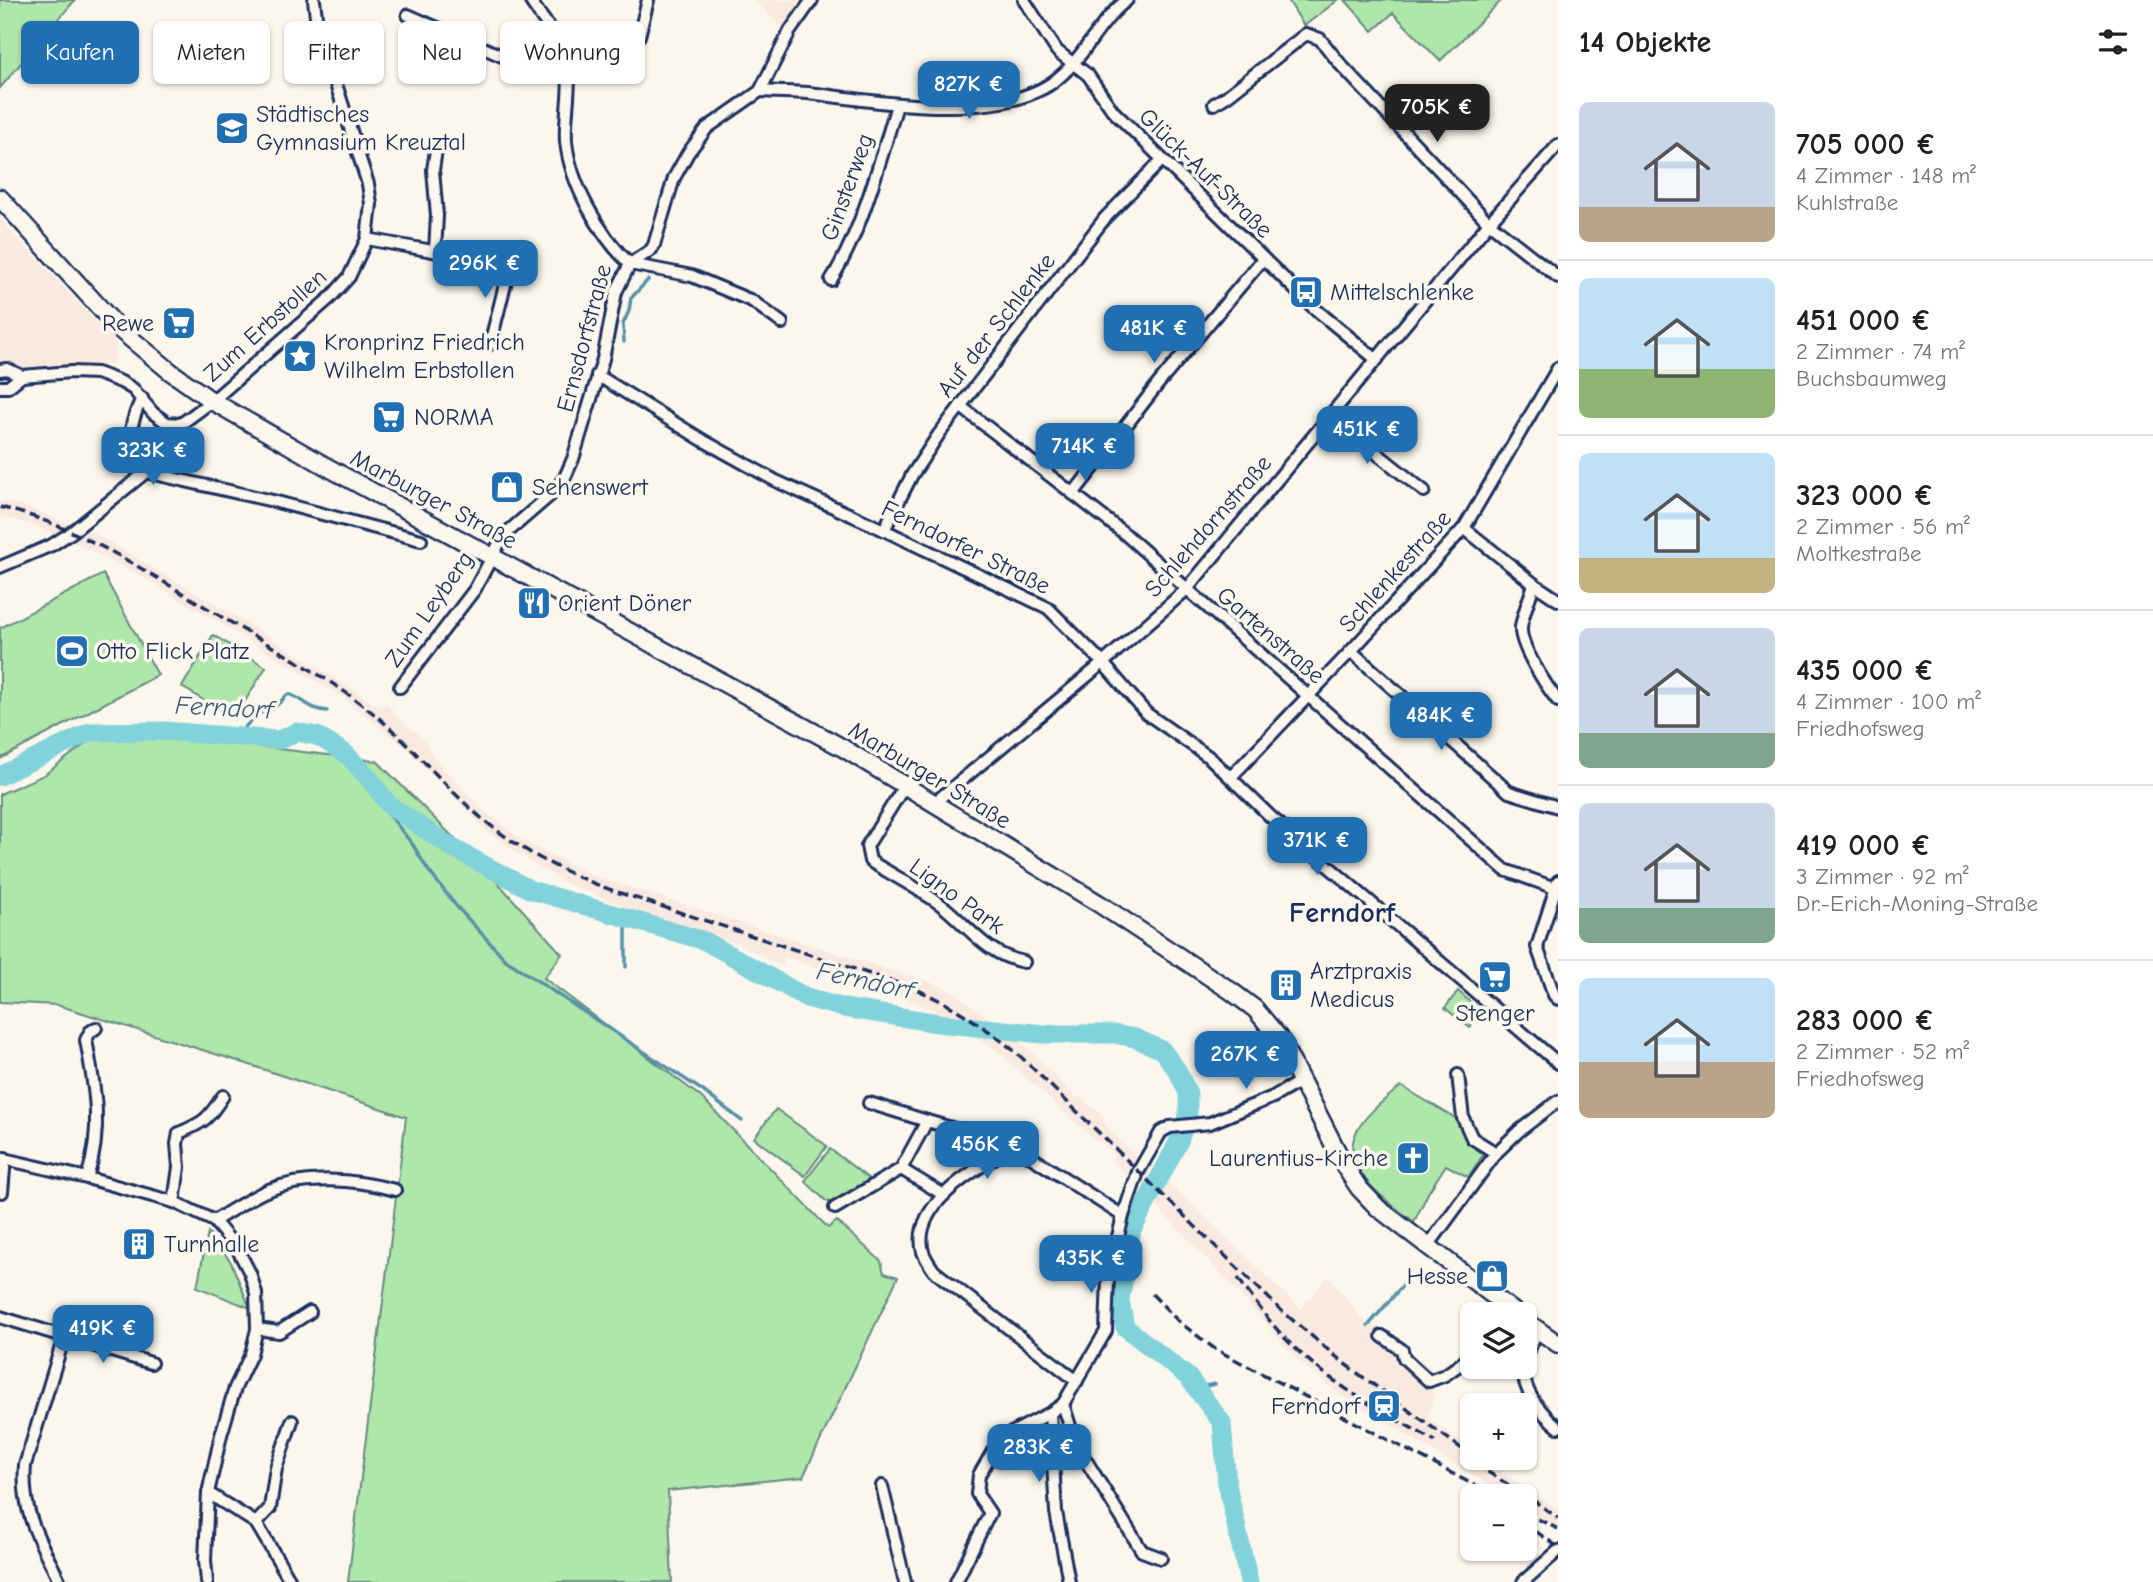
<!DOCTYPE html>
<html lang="de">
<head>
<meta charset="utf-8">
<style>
  body { margin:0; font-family:"Comic Neue",sans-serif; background:#f6f6f6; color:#202124; height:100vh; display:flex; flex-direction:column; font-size:26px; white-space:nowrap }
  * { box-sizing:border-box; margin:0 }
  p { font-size:23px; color:#757577 }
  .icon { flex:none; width:38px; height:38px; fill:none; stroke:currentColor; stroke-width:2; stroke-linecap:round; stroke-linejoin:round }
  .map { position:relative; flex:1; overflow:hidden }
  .panel { display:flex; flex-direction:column; background:#fff; width:595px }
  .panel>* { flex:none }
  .top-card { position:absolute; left:21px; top:21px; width:665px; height:63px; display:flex; gap:14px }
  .tools { position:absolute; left:1460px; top:1302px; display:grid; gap:14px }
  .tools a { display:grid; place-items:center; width:77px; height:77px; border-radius:10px; background:#fff; box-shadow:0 2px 5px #0004; font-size:35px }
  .price { position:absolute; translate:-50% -60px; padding:0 16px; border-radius:14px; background:#1f6fb2; color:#fff; font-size:23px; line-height:46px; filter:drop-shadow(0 2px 4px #0008) }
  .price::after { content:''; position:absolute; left:50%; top:42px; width:21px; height:16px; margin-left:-10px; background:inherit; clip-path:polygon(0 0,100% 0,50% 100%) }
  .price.active { background:#222; color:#fff }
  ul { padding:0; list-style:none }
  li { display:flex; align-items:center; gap:21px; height:175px; padding:0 21px }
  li+li { border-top:2px solid #e0e0e0 }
  li span { display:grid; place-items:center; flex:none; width:196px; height:140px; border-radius:10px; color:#555 }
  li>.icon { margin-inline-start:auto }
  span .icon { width:84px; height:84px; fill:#fffc; stroke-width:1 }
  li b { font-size:30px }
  h2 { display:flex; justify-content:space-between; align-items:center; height:84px; padding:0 21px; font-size:30px }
  .tag { padding:0 24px; border-radius:10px; background:#fff; box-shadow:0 2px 5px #0004; font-size:24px; line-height:63px }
  .tag.active { background:#1f6fb2; color:#fff }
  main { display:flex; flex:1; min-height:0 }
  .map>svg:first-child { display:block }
  .built { fill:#fae9e0 }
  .green { fill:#afe6a9; stroke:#658a84; stroke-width:2 }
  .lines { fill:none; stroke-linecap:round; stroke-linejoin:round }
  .stream { stroke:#5891a9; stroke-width:3.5 }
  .river { stroke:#81d2db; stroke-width:19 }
  .street-casing { stroke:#1b2f5e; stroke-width:16 }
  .primary-casing { stroke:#1b2f5e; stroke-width:21 }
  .street { stroke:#fbf7ec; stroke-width:10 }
  .primary { stroke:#fbf7ec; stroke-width:16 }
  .rail { stroke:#1b2f5e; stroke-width:3.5; stroke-dasharray:10 5; stroke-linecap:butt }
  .labels { text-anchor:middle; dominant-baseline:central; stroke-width:7; stroke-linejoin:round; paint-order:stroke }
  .poi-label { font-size:24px; fill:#1b2f5e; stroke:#fbf7ec; text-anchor:start }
  .street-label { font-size:24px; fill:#1b2f5e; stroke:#fbf7ec }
  .water-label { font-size:26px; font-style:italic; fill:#34587d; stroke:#fbf7ec }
  .quarter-label { font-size:28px; font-weight:bold; fill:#1b2f5e; stroke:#fbf7ec }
</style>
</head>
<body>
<main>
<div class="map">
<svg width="1558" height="1582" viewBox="0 0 1558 1582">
  <rect width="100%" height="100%" fill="#fbf7ec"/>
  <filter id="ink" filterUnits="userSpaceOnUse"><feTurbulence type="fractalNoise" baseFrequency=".0143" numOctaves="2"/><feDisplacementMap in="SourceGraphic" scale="14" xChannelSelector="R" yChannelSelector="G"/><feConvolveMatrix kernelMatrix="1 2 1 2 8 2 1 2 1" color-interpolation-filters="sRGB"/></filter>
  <g filter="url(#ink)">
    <g class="built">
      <polygon points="754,0 804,0 784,29"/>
      <polygon points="0,219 117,344 113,364 0,370"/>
      <polygon points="0,501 24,506 68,523 73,521 239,618 382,708 385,702 393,710 392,712 427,742 426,745 436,760 480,807 523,841 594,876 902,974 925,980 954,992 1030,1050 1076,1097 1083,1099 1105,1119 1104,1123 1122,1143 1155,1174 1168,1182 1301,1309 1328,1276 1366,1324 1385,1330 1432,1370 1434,1397 1427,1418 1472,1450 1472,1458 1482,1458 1558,1510 1558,1527 1524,1507 1524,1496 1507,1496 1495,1489 1336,1392 1297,1359 1228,1281 1126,1174 1113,1163 1113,1154 1103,1143 1097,1142 992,1047 979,1040 970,1027 938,1011 849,978 785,957 782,966 738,944 621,908 622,905 571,886 534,865 486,830 405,747 341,696 131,570 128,571 58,533 56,535 30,524 0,517"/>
    </g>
    <g class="green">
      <polygon points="0,0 75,0 0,88"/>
      <polygon points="1288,0 1338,0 1304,26"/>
      <polygon points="1345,0 1502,0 1440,61 1393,13 1373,31"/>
      <polygon points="103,574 158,675 0,759 0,628"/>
      <polygon points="213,635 266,667 234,719 182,687"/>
      <polygon points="165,735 377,761 491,875 562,954 544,978 701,1097 828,1228 837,1221 881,1261 884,1273 898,1277 803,1477 668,1491 672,1582 348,1582 406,1117 241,1062 57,1005 0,1002 0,794 44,775 93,738"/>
      <polygon points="1458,991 1479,1010 1470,1028 1445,1008"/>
      <path d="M1401 1086 1460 1121 1466 1140 1485 1152 1468 1177 1446 1165 1428 1193 1414 1222C1391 1204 1338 1169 1356 1133 1365 1114 1386 1099 1401 1086Z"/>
      <polygon points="776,1109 827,1146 805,1176 754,1138"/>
      <polygon points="830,1149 873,1182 836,1204 826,1201 805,1181"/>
      <polygon points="208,1232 231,1262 250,1308 197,1287"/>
    </g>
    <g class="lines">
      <g class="stream">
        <polyline points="624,342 623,324 629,311 631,298 648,280"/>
        <path d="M237 737C246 726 258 709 273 709L288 694C303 698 309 710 327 711"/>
        <polyline points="389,805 391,817 413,845 428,870 457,907 506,960 703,1091 742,1121"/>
        <polyline points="621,915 626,926 626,967"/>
        <polyline points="1368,1326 1408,1279"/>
        <polyline points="1196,1388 1215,1384"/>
      </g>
      <polyline class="river" points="0,776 90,732 164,731 279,740 297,732 317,736 345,753 368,777 389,805 451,847 531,890 705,941 807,998 844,1008 938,1023 1043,1034 1114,1034 1135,1038 1162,1050 1177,1070 1188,1093 1188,1115 1179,1141 1132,1230 1120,1300 1125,1327 1188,1377 1222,1423 1227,1485 1249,1582"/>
      <g class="street-casing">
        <g id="street">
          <path d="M530 0C541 18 557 35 565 55 574 78 564 115 566 141 570 183 599 235 630 264"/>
          <polyline points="1024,0 1057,51 1088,75 1113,111 1314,308 1377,360"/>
          <polyline points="408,15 536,71 568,76"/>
          <polyline points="566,56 573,53 629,44 639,36 648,0"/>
          <path d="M760 91C776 92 792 92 808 93 873 101 1003 124 1057 79 1085 57 1099 21 1127 0"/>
          <polyline points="1214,104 1227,96 1306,34 1320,39 1341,65 1489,223 1558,277"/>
          <polyline points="367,239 503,264 508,273 490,344"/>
          <polyline points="435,250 437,216 433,170 436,150"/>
          <polyline points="630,264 651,250 654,245 674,178 688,153 707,128 760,91 790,31 812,0"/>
          <polyline points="630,264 692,276 752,301 782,323"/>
          <path d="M831 280C862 231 880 161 897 105"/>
          <polyline points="0,370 7,369 22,376"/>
          <polyline points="597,375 704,441 776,481 884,530 1048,608 1103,663 1146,713 1209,757 1271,817 1558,1063"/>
          <polyline points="0,387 8,387 22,376 71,372 97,373 121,382 133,389 153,413 167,423 180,424 185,421 212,401 331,297 349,277 367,239 371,204 368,184 317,25 314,0"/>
          <polyline points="960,406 1125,534 1505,870 1555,888"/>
          <polyline points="1330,416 1424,491"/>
          <polyline points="146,472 273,501 421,540"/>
          <polyline points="146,472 170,447 172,438"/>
          <polyline points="1073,494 1158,384 1263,259"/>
          <polyline points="1464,528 1534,584 1558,600"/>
          <polyline points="884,530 912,475 939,434 1105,218 1162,160"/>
          <path d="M0 567 52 545 72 532 146 472C126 443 127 430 142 398"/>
          <path d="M1534 584C1530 598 1523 613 1521 627 1519 645 1547 687 1558 701"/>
          <polyline points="1351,651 1509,792 1558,807"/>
          <polyline points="400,687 475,589 503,536 554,492 565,477 573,459 603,359 616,292 630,264"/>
          <polyline points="1231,777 1351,651 1464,528 1558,368"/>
          <path d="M905 785 867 846 870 861C894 876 922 890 944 907 971 929 987 955 1024 962"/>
          <polyline points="934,803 1103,663 1187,589 1489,223 1558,145"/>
          <polyline points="1558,881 1537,947 1554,995 1558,999"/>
          <polyline points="1458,1075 1463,1118 1472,1138 1496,1153"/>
          <polyline points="869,1103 927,1121"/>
          <path d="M1014 1146C980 1167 910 1203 923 1252 925 1258 930 1265 934 1271L1077 1381"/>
          <polyline points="0,1158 87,1178 174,1202 214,1221 238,1250 250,1273 256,1293 257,1329 251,1354 235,1388 221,1435 208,1493 205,1560 207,1582"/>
          <polyline points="901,1169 944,1195"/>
          <path d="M87 1178C103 1130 95 1088 86 1040L90 1032 96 1028"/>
          <polyline points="2,1192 5,1158"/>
          <path d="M174 1202 179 1167 177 1144 179 1133C205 1122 208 1119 223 1096"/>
          <polyline points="835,1208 901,1169 927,1121 1014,1146 1123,1216"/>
          <path d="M214 1221C231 1211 248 1199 266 1191 306 1175 354 1179 395 1190"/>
          <polyline points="1428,1246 1496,1153 1519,1131 1558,1101"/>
          <polyline points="0,1317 151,1363"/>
          <polyline points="257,1329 279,1332 310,1312"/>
          <polyline points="1382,1336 1402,1350 1404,1358 1429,1381 1445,1375 1472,1356"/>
          <polyline points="1524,1359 1538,1330"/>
          <path d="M1523 1367C1523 1392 1539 1411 1558 1427"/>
          <polyline points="1063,1404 1070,1426 1085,1459 1142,1551 1161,1558"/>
          <polyline points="882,1486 905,1582"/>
          <polyline points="208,1493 256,1523 291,1582"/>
          <polyline points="256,1523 270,1508 276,1468 292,1421"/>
          <path d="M60 1582C40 1541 21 1513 25 1465L64 1337"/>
          <polyline points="956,1582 990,1513 977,1494 979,1475 1000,1439 1050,1413"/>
          <polyline points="1069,1582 1056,1512 1050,1413 1063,1404 1106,1331 1108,1278 1123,1216 1138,1172 1161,1132 1170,1127 1210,1123 1273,1097 1301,1081"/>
          <polyline points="1523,1582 1558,1551"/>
        </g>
      </g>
      <g class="primary-casing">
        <g id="primary">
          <polyline points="0,198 118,328 171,372 212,401 329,468 843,748 1098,903 1231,991 1255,1009 1280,1039 1345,1167 1359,1188 1378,1208 1517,1314"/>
          <polyline points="1524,1320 1558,1344"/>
        </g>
      </g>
      <use href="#street" class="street"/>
      <use href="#primary" class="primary"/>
      <g class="rail">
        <path d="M0 507C83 527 154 577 227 620 276 650 329 677 374 714 414 747 445 788 485 821 524 853 567 874 614 891L910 987C951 1003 984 1026 1018 1054L1283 1312 1345 1364 1472 1456"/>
        <path d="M1238 1278C1256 1303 1273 1328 1296 1349 1337 1388 1386 1414 1435 1441"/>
        <polyline points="1152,1294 1178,1321 1215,1349 1495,1496"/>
        <polyline points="1462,1456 1525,1495"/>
        <polyline points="1519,1490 1558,1518"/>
        <polyline points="1524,1512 1558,1529"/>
        <polyline points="1524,1523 1558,1547"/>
      </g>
    </g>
  </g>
  <defs>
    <g id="school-square" transform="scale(1.75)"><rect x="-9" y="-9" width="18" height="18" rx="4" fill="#1f6fb2" stroke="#fbf7ec"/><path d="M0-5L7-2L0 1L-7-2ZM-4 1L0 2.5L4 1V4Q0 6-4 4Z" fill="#fff"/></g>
    <g id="bus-square" transform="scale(1.75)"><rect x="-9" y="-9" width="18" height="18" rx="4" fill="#1f6fb2" stroke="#fbf7ec"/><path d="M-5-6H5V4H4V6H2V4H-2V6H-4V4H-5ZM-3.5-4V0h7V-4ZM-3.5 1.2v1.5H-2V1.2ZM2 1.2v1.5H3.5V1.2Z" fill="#fff"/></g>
    <g id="supermarket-square" transform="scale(1.75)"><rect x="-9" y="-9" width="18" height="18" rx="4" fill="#1f6fb2" stroke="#fbf7ec"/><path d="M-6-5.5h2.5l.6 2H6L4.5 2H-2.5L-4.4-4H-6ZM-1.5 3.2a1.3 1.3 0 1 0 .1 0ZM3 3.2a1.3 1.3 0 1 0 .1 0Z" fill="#fff"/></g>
    <g id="sight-square" transform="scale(1.75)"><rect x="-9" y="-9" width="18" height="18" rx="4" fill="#1f6fb2" stroke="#fbf7ec"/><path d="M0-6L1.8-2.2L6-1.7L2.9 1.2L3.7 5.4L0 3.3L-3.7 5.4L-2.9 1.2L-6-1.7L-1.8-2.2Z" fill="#fff"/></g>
    <g id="shop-square" transform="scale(1.75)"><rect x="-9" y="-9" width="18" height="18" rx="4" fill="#1f6fb2" stroke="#fbf7ec"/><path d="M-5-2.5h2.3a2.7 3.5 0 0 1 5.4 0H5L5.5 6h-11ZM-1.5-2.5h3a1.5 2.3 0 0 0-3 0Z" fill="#fff"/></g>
    <g id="restaurant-square" transform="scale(1.75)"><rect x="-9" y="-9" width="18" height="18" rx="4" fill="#1f6fb2" stroke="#fbf7ec"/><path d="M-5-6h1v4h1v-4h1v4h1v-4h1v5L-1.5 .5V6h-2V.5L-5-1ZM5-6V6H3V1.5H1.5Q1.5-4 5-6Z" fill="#fff"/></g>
    <g id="stadium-square" transform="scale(1.75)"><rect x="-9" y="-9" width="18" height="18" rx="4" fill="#1f6fb2" stroke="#fbf7ec"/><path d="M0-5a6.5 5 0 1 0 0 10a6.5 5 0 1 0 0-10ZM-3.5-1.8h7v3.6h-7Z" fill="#fff"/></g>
    <g id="building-square" transform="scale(1.75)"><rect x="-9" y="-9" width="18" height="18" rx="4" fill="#1f6fb2" stroke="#fbf7ec"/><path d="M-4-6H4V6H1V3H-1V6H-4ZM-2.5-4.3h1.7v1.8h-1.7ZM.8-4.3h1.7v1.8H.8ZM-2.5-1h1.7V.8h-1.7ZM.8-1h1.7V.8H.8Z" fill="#fff"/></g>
    <g id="church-square" transform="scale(1.75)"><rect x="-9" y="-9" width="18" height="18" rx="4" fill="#1f6fb2" stroke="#fbf7ec"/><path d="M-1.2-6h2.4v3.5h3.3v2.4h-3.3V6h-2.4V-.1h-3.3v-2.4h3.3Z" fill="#fff"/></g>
    <g id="station-square" transform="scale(1.75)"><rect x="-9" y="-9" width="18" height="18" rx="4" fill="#1f6fb2" stroke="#fbf7ec"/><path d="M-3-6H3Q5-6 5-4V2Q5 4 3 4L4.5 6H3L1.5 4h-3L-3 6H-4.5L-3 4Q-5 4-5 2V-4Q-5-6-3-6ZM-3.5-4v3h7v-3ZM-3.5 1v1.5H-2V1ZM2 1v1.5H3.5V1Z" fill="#fff"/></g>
  </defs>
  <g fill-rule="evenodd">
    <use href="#school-square" x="232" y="128"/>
    <use href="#bus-square" x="1306" y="292"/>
    <use href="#supermarket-square" x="179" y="323"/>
    <use href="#sight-square" x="300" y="356"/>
    <use href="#supermarket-square" x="389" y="417"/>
    <use href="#shop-square" x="507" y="487"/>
    <use href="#restaurant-square" x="534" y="603"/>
    <use href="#stadium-square" x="72" y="651"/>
    <use href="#supermarket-square" x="1495" y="977"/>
    <use href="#building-square" x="1286" y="985"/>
    <use href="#church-square" x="1413" y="1158"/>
    <use href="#building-square" x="139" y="1244"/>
    <use href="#shop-square" x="1492" y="1276"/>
    <use href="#station-square" x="1384" y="1406"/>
  </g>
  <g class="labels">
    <g class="poi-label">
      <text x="256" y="114">Städtisches<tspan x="256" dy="28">Gymnasium Kreuztal</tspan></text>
      <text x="1330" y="292">Mittelschlenke</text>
      <text x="154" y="323" text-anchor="end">Rewe</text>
      <text x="324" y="342">Kronprinz Friedrich<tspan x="324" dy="28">Wilhelm Erbstollen</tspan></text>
      <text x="414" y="417">NORMA</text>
      <text x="532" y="487">Sehenswert</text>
      <text x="558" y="603">Orient Döner</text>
      <text x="96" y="651">Otto Flick Platz</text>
      <text x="1310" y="971">Arztpraxis<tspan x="1310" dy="28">Medicus</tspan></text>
      <text x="1495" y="1013" text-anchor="middle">Stenger</text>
      <text x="1388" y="1158" text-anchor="end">Laurentius-Kirche</text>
      <text x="164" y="1244">Turnhalle</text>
      <text x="1468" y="1276" text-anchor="end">Hesse</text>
      <text x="1360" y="1406" text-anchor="end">Ferndorf</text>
    </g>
    <g class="street-label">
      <text transform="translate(1206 173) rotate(44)">Glück-Auf-Straße</text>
      <text transform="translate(847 187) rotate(-70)">Ginsterweg</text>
      <text transform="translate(265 325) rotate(-42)">Zum Erbstollen</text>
      <text transform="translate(996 325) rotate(-52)">Auf der Schlenke</text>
      <text transform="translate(584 338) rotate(-75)">Ernsdorfstraße</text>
      <text transform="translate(434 499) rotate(28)">Marburger Straße</text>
      <text transform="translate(1208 526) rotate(-49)">Schlehdornstraße</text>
      <text transform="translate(966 547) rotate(26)">Ferndorfer Straße</text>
      <text transform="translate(1395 571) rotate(-48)">Schlenkestraße</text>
      <text transform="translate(429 609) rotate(-55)">Zum Leyberg</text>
      <text transform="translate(1271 635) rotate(41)">Gartenstraße</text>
      <text transform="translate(930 775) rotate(31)">Marburger Straße</text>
      <text transform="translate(957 896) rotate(36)">Ligno Park</text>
    </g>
    <g class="water-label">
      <text transform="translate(224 708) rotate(3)">Ferndorf</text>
      <text transform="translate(865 981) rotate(12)">Ferndorf</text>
    </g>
    <g class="quarter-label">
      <text x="1342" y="913">Ferndorf</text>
    </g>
  </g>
</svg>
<div class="tools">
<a><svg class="icon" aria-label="layers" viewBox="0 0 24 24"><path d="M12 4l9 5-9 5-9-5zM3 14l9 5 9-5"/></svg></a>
<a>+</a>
<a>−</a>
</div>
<b class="price" style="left:969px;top:121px">827K €</b>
<b class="price active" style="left:1437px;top:144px">705K €</b>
<b class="price" style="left:485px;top:300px">296K €</b>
<b class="price" style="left:1154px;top:365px">481K €</b>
<b class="price" style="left:1367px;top:466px">451K €</b>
<b class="price" style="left:1085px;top:483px">714K €</b>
<b class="price" style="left:153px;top:487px">323K €</b>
<b class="price" style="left:1441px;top:752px">484K €</b>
<b class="price" style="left:1317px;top:877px">371K €</b>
<b class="price" style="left:1246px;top:1091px">267K €</b>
<b class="price" style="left:987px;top:1181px">456K €</b>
<b class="price" style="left:1091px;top:1295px">435K €</b>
<b class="price" style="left:103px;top:1365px">419K €</b>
<b class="price" style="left:1039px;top:1484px">283K €</b>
<div class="top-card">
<a class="tag active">Kaufen</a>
<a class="tag">Mieten</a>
<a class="tag">Filter</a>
<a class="tag">Neu</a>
<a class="tag">Wohnung</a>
</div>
</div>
<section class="panel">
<h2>14 Objekte<svg class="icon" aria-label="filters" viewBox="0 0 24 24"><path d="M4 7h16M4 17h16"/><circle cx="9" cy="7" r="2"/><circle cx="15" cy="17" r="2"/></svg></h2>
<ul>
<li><span style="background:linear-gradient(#c9d6e8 75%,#b9a48a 0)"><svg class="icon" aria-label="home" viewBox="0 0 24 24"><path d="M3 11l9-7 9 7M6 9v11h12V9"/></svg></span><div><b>705 000 €</b><p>4 Zimmer · 148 m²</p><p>Kuhlstraße</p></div></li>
<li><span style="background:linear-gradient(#bfe0f5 65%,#8fb573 0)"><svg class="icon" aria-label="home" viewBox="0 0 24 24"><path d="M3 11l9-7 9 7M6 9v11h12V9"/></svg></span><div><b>451 000 €</b><p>2 Zimmer · 74 m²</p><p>Buchsbaumweg</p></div></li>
<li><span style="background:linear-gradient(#bfe0f5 75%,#c2b280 0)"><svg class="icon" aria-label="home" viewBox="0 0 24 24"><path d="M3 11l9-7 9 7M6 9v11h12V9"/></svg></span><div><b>323 000 €</b><p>2 Zimmer · 56 m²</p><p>Moltkestraße</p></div></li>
<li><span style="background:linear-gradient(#c9d6e8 75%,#7fa58c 0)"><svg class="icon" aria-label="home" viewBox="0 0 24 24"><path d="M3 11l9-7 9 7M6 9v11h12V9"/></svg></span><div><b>435 000 €</b><p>4 Zimmer · 100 m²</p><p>Friedhofsweg</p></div></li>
<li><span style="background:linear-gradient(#c9d6e8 75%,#7fa58c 0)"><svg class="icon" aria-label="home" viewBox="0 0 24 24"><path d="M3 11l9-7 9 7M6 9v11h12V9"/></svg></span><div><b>419 000 €</b><p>3 Zimmer · 92 m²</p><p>Dr.-Erich-Moning-Straße</p></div></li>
<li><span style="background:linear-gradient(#bfe0f5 60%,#b9a48a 0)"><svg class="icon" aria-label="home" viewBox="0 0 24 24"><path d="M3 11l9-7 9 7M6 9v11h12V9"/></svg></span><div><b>283 000 €</b><p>2 Zimmer · 52 m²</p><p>Friedhofsweg</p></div></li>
</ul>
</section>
</main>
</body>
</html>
